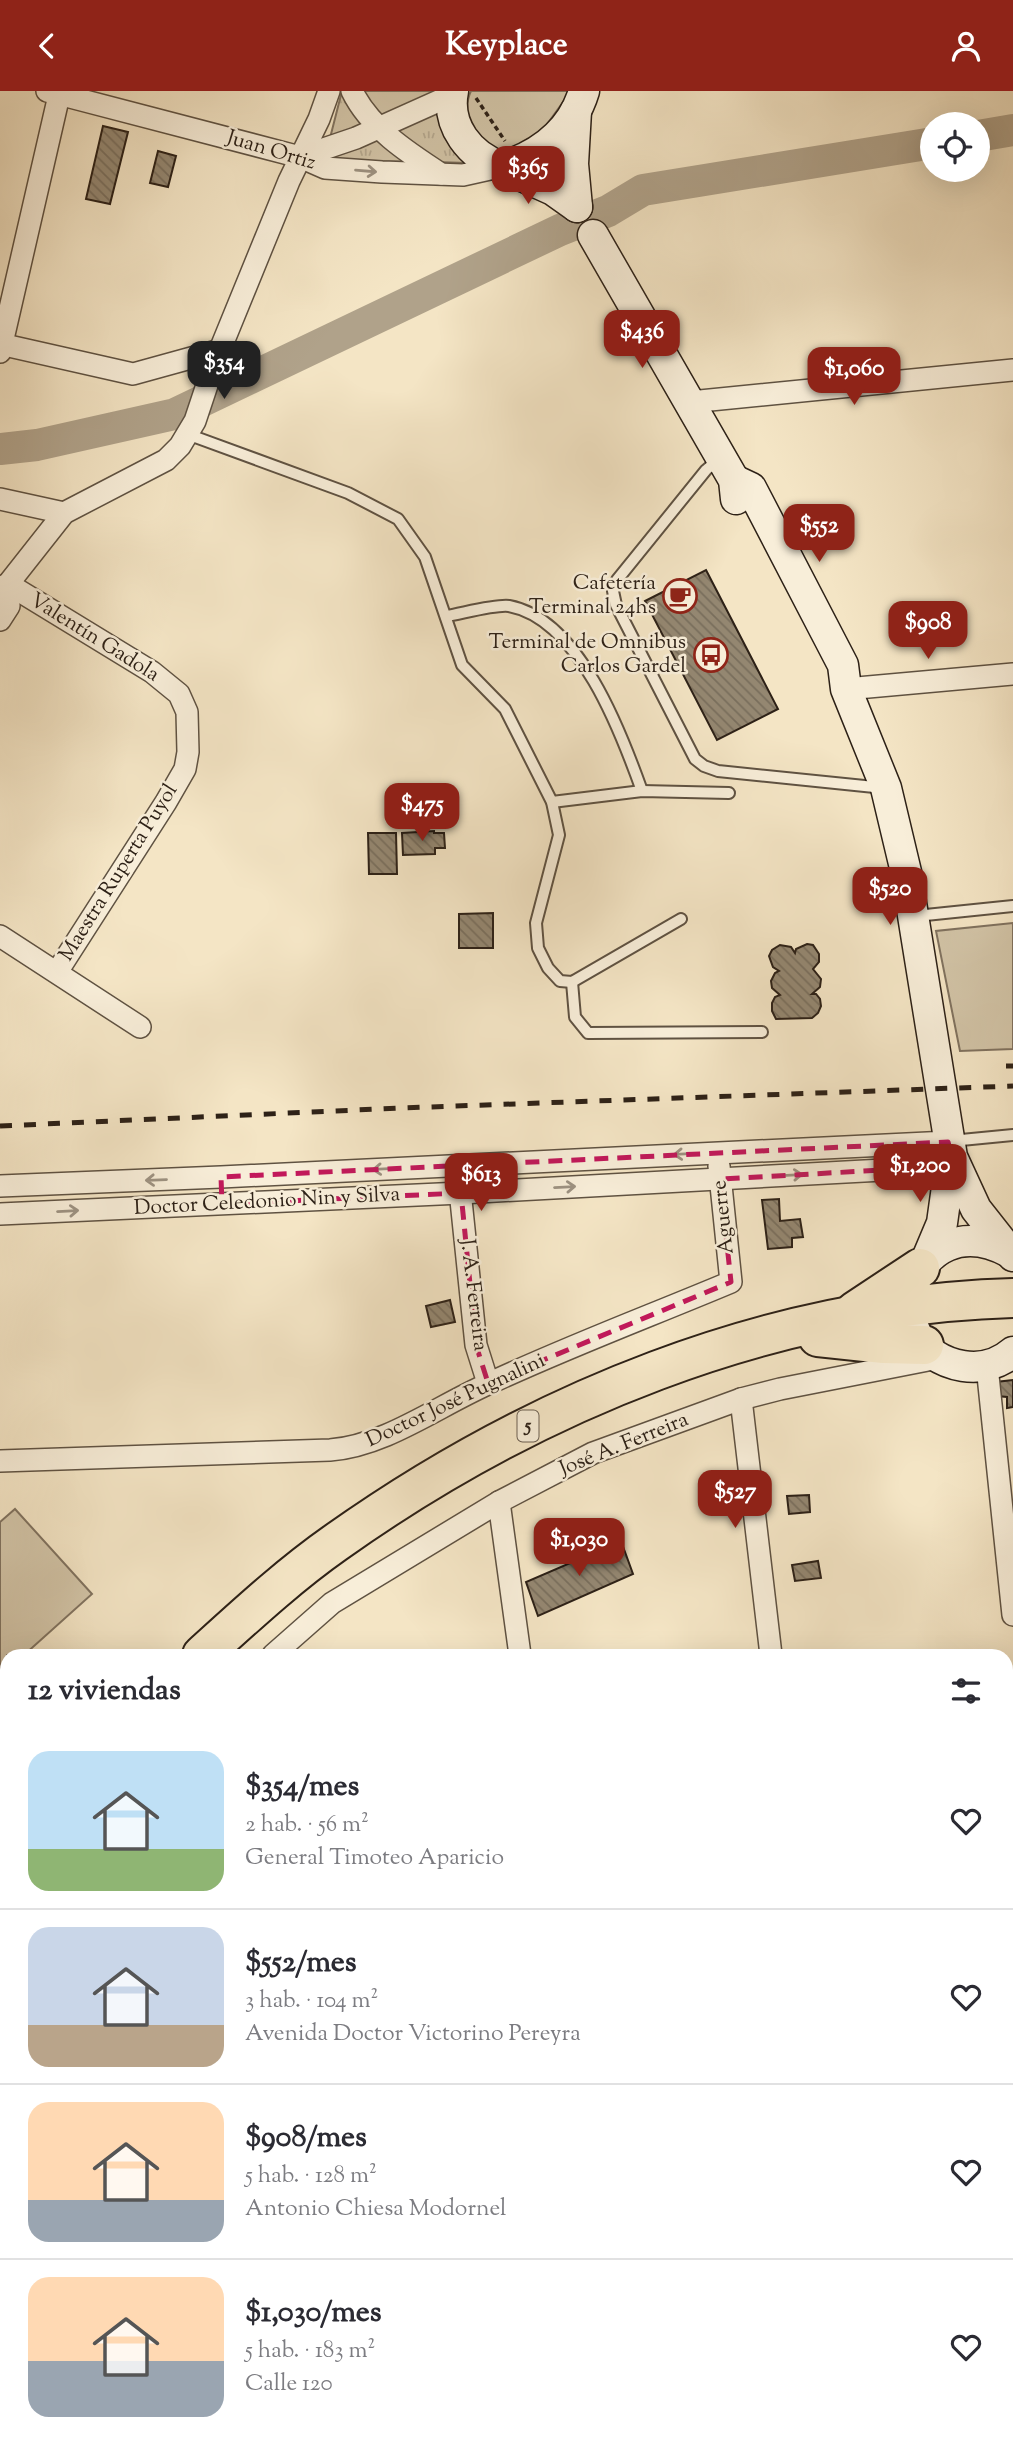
<!DOCTYPE html>
<html lang="es">
<head>
<meta charset="utf-8">
<style>
  body { margin:0; font-family:"Sorts Mill Goudy",serif; background:#f2f2f3; color:#2b2b33; height:100vh; display:flex; flex-direction:column; font-size:26px; white-space:nowrap }
  * { box-sizing:border-box; margin:0 }
  p { font-size:23px; color:#7c7c81 }
  .icon { flex:none; width:38px; height:38px; fill:none; stroke:currentColor; stroke-width:2; stroke-linecap:round; stroke-linejoin:round }
  .map { position:relative; flex:1; overflow:hidden }
  .panel { position:absolute; left:0px; top:1558px; width:1013px; height:800px; display:flex; flex-direction:column; background:#fff; border-radius:21px 21px 0 0; box-shadow:0 7px 28px #0002 }
  .panel>* { flex:none }
  .tools { position:absolute; left:920px; top:21px; display:grid; gap:14px }
  .tools a { display:grid; place-items:center; width:70px; height:70px; border-radius:50%; background:#fff; box-shadow:0 7px 28px #0002; font-size:35px }
  .price { position:absolute; translate:-50% -60px; padding:0 16px; border-radius:14px; background:#8f2418; color:#fff; font-size:23px; line-height:46px; filter:drop-shadow(0 2px 4px #0008) }
  .price::after { content:''; position:absolute; left:50%; top:42px; width:21px; height:16px; margin-left:-10px; background:inherit; clip-path:polygon(0 0,100% 0,50% 100%) }
  .price.current { background:#222; color:#fff }
  ul { padding:0; list-style:none }
  li { display:flex; align-items:center; gap:21px; height:175px; padding:0 28px }
  li+li { border-top:2px solid #e1e1e2 }
  li span { display:grid; place-items:center; flex:none; width:196px; height:140px; border-radius:21px; color:#555 }
  li>.icon { margin-inline-start:auto }
  span .icon { width:84px; height:84px; fill:#fffc; stroke-width:1 }
  li b { font-size:30px }
  h2 { display:flex; justify-content:space-between; align-items:center; height:84px; padding:0 28px; font-size:30px }
  header { display:flex; justify-content:space-between; align-items:center; height:91px; padding:0 28px; background:#8f2418; color:#fff; font-size:32px; font-weight:700 }
  .map>svg:first-child { display:block }
  .grass { fill:url(#grass-tufts); stroke:#80725f; stroke-width:2 }
  .forest { fill:url(#forest-firs); stroke:#80725f; stroke-width:2 }
  .park { fill:#d2c4a7; stroke:#80725f; stroke-width:2 }
  .lines { fill:none; stroke-linecap:round; stroke-linejoin:round }
  .river { stroke:#b0a28a; stroke-width:32 }
  .building { fill:url(#building-back-hatch); stroke:#2d2117; stroke-width:2 }
  .lane-casing { stroke:#5f5242; stroke-width:14 }
  .street-casing { stroke:#5f5242; stroke-width:24 }
  .secondary-casing { stroke:#2d2117; stroke-width:33 }
  .highway-casing { stroke:#2d2117; stroke-width:42 }
  .path { stroke:#2d2117; stroke-width:3.5; stroke-dasharray:5 3.5; stroke-linecap:butt }
  .lane { stroke:#f8eed9; stroke-width:10 }
  .street { stroke:#f8eed9; stroke-width:21 }
  .secondary { stroke:#f8eed9; stroke-width:30 }
  .highway { stroke:#f4e5c5; stroke-width:38 }
  .rail { stroke:#2d2117; stroke-width:5; stroke-dasharray:12 12; stroke-linecap:butt }
  .oneway { stroke:#9d9282 }
  .marked { fill:none; stroke:#c2185b; stroke-width:5; stroke-dasharray:14 9; stroke-linejoin:round }
  .labels { text-anchor:middle; dominant-baseline:central; stroke-width:5; stroke-linejoin:round; paint-order:stroke }
  .shield { fill:#f8eed9; stroke:#6a5e51; stroke-width:2 }
  .shield-label { font-size:19px; font-weight:bold; fill:#2d2117 }
  .street-label { font-size:21px; fill:#2d2117; stroke:#f8eed9 }
  .poi-label { font-size:21px; fill:#2d2117; stroke:#f8eed9; text-anchor:end }
</style>
</head>
<body>
<header><svg class="icon" aria-label="back" viewBox="0 0 24 24"><path d="M15 5l-7 7 7 7"/></svg>Keyplace<svg class="icon" aria-label="person" viewBox="0 0 24 24"><circle cx="12" cy="8" r="4"/><path d="M4 21q1-7 8-7t8 7"/></svg></header>
<div class="map">
<svg width="1013" height="2356" viewBox="0 0 1013 2356">
  <defs>
    <pattern id="grass-tufts" width="24" height="20" patternUnits="userSpaceOnUse" patternTransform="scale(1.75)"><rect width="24" height="20" fill="#d2c4a7"/><path d="M3 7l-1-3M5 7V3M7 7l1-3M15 17l-1-3M17 17v-4M19 17l1-3" fill="none" stroke="#b5a88f"/></pattern>
    <pattern id="forest-firs" width="22" height="20" patternUnits="userSpaceOnUse" patternTransform="scale(1.75)"><rect width="22" height="20" fill="#d2c4a7"/><path d="M5 1l3.5 6h-7zM16 11l3.5 6h-7z" fill="#b5a88f"/></pattern>
    <pattern id="building-back-hatch" width="6" height="6" patternUnits="userSpaceOnUse" patternTransform="scale(1.75)"><rect width="6" height="6" fill="#948771"/><path d="M-1 5l2 2M0 0l6 6M5-1l2 2" fill="none" stroke="#796e5c"/></pattern>
  </defs>
  <rect width="100%" height="100%" fill="#f4e5c5"/>
  <filter id="stains"><feTurbulence type="fractalNoise" baseFrequency=".00286" numOctaves="4"/><feColorMatrix values="0 0 0 0 .2 0 0 0 0 .09 0 0 0 0 .02 0 0 0 .5 -.17"/></filter>
  <radialGradient id="worn" r=".72"><stop offset=".6" stop-color="#630" stop-opacity="0"/><stop offset="1" stop-color="#630" stop-opacity=".3"/></radialGradient>
  <g class="grass">
    <polygon points="342,0 368,37 330,47"/>
    <polygon points="441,16 468,72 435,71 391,41"/>
    <polygon points="376,46 412,71 327,69 328,64"/>
  </g>
  <polygon class="forest" points="155,2350 437,2350 442,2356 156,2356"/>
  <g class="park">
    <polygon points="358,0 435,0 429,7 379,32"/>
    <path d="M471 0H571L535 50 500 62C494 58 485 55 480 50 467 39 464 14 471 0Z"/>
    <polygon points="1013,832 1013,958 960,960 936,840"/>
    <polygon points="15,1418 92,1503 24,1564 7,1564 7,1580 0,1586 0,1431"/>
  </g>
  <g class="lines">
    <g class="river">
      <polyline points="978,45 1013,39"/>
      <polyline points="0,358 37,354 175,323 560,139 608,120 643,99 933,52"/>
    </g>
  </g>
  <g class="building">
    <polygon points="103,35 128,41 110,113 86,108"/>
    <polygon points="158,60 176,65 168,96 150,92"/>
    <polygon points="706,479 778,618 717,649 645,510"/>
    <polygon points="434,740 434,742 444,742 445,757 435,757 435,763 403,764 402,742"/>
    <polygon points="368,742 396,742 397,783 369,783"/>
    <polygon points="493,822 493,857 459,857 459,823"/>
    <polygon points="807,853 813,854 819,863 819,871 813,878 821,888 820,896 812,903 816,903 820,908 821,915 818,922 812,927 776,928 772,920 772,912 775,906 780,904 772,897 771,890 775,882 779,880 773,876 769,865 772,859 780,854 791,856 795,862 796,858"/>
    <polygon points="779,1108 780,1130 800,1128 803,1146 792,1147 792,1156 768,1158 762,1109"/>
    <polygon points="450,1209 455,1231 431,1236 426,1215"/>
    <polygon points="1013,1289 1013,1316 1007,1317 1007,1306 997,1305 996,1291"/>
    <polygon points="809,1404 810,1421 789,1423 787,1405"/>
    <polygon points="621,1450 633,1483 538,1525 526,1491"/>
    <polygon points="818,1470 821,1487 795,1490 792,1474"/>
  </g>
  <g class="lines">
    <g class="lane-casing">
      <g id="lane">
        <polyline points="187,343 348,402 398,428 425,466 462,574 505,618 552,711 559,744 536,832 538,857 548,877 560,890 572,891 681,828"/>
        <polyline points="719,368 706,379 617,489 613,500 616,514 695,668 704,675 718,680 884,697"/>
        <path d="M446 525C460 523 496 513 509 515 579 528 621 641 642 700"/>
        <polyline points="552,711 642,700 729,702"/>
        <polyline points="916,825 1013,815"/>
        <polyline points="572,891 575,926 588,942 762,941"/>
        <polyline points="951,1050 1013,1044"/>
      </g>
    </g>
    <g class="street-casing">
      <g id="street">
        <polyline points="47,0 300,66 325,77 382,81 463,84 499,76"/>
        <path d="M352 0C370 37 407 61 441 83"/>
        <polyline points="300,66 356,47 452,4"/>
        <polyline points="0,253 133,283 220,259"/>
        <polyline points="0,261 60,0"/>
        <polyline points="690,311 1013,279"/>
        <polyline points="0,408 64,422"/>
        <polyline points="8,493 152,581 179,603 187,621 188,661 185,678 166,711 57,881"/>
        <polyline points="0,497 8,493 64,422 166,369 180,355 195,330 213,276 289,90 319,28 329,0"/>
        <polyline points="0,529 9,515 8,493"/>
        <polyline points="846,598 1013,583"/>
        <polyline points="0,845 140,936"/>
        <polyline points="459,1090 476,1254 488,1292"/>
        <polyline points="0,1095 221,1086 948,1051"/>
        <polyline points="0,1123 461,1102 920,1077 952,1066"/>
        <polyline points="987,1275 1013,1524"/>
        <polyline points="741,1308 771,1564"/>
        <path d="M0 1370 330 1359C385 1355 438 1315 488 1293 567 1256 650 1225 731 1191L719 1075"/>
        <polyline points="499,1411 520,1564"/>
        <polyline points="273,1564 332,1512 499,1411 593,1362 741,1308 780,1298 933,1268"/>
        <polyline points="1006,1809 1013,1701"/>
        <polyline points="1006,2157 1013,2160"/>
      </g>
    </g>
    <g class="secondary-casing">
      <g id="secondary">
        <path d="M453 0C446 35 470 65 502 76 540 64 572 40 584 0"/>
        <polyline points="576,20 573,73 577,116"/>
        <polyline points="502,76 553,99 577,116"/>
        <polyline points="593,144 734,389 736,408"/>
        <polyline points="734,389 751,397 843,574 846,598 886,697 906,781 952,1066 976,1118 1013,1165"/>
        <path d="M1009 1161C912 1109 868 1259 963 1275 981 1278 999 1273 1013 1261"/>
        <polyline points="926,1170 942,1132 951,1067"/>
      </g>
    </g>
    <g class="highway-casing">
      <g id="highway">
        <polyline points="855,1220 920,1177"/>
        <polyline points="818,1246 884,1253 924,1254"/>
        <path d="M202 1564C244 1526 288 1485 335 1452 532 1312 769 1214 1013 1207"/>
        <polyline points="0,1747 7,1741"/>
      </g>
    </g>
    <polyline class="path" points="476,7 505,50"/>
    <use href="#lane" class="lane"/>
    <use href="#street" class="street"/>
    <use href="#secondary" class="secondary"/>
    <use href="#highway" class="highway"/>
    <g class="rail">
      <polyline points="1006,975 1013,975"/>
      <polyline points="0,1035 401,1017 1013,995"/>
    </g>
  </g>
  <defs><path id="oneway-shaft" d="M-6 0H5M1.5-3L5.5 0L1.5 3" fill="none" stroke-width="1.6" stroke-linecap="round" stroke-linejoin="round" transform="scale(1.75)"/></defs>
  <g class="oneway">
    <use href="#oneway-shaft" transform="translate(366 80) rotate(5)"/>
    <use href="#oneway-shaft" transform="translate(684 1063) rotate(177)"/>
    <use href="#oneway-shaft" transform="translate(383 1078) rotate(177)"/>
    <use href="#oneway-shaft" transform="translate(792 1084) rotate(-3)"/>
    <use href="#oneway-shaft" transform="translate(156 1089) rotate(178)"/>
    <use href="#oneway-shaft" transform="translate(565 1096) rotate(-3)"/>
    <use href="#oneway-shaft" transform="translate(68 1120) rotate(-3)"/>
  </g>
  <path class="marked" d="M948 1051 952 1066 920 1077 720 1088 731 1191 488 1292 476 1254 461 1102 222 1113 221 1086Z"/>
  <defs>
    <g id="cafe-ring" transform="scale(1.75)"><circle r="9.5" fill="#f8eed9" stroke="#8f2418" stroke-width="1.5"/><path d="M-5.5-4.5H6V0H3Q3 3.5 0 3.5H-2.5Q-5.5 3.5-5.5 0ZM3-3.2v2h1.7v-2ZM-6 4.5H4V6H-6Z" fill="#8f2418"/></g>
    <g id="bus-ring" transform="scale(1.75)"><circle r="9.5" fill="#f8eed9" stroke="#8f2418" stroke-width="1.5"/><path d="M-5-6H5V4H4V6H2V4H-2V6H-4V4H-5ZM-3.5-4V0h7V-4ZM-3.5 1.2v1.5H-2V1.2ZM2 1.2v1.5H3.5V1.2Z" fill="#8f2418"/></g>
  </defs>
  <g fill-rule="evenodd">
    <use href="#cafe-ring" x="680" y="505"/>
    <use href="#bus-ring" x="711" y="564"/>
  </g>
  <g class="labels">
    <rect class="shield" x="517.5" y="1319.5" width="21" height="31" rx="5"/>
    <g class="shield-label">
      <text x="528" y="1335">5</text>
    </g>
    <g class="street-label">
      <text transform="translate(271 60) rotate(17)">Juan Ortiz</text>
      <text transform="translate(94 547) rotate(32)">Valentín Gadola</text>
      <text transform="translate(119 782) rotate(-58)">Maestra Ruperta Puyol</text>
      <text transform="translate(267 1111) rotate(-3)">Doctor Celedonio Nin y Silva</text>
      <text transform="translate(724 1126) rotate(-96)">Aguerre</text>
      <text transform="translate(473 1204) rotate(83)">J. A. Ferreira</text>
      <text transform="translate(456 1310) rotate(-25)">Doctor José Pugnalini</text>
      <text transform="translate(624 1354) rotate(-22)">José A. Ferreira</text>
    </g>
    <g class="poi-label">
      <text x="656" y="493">Cafetería<tspan x="656" dy="24">Terminal 24hs</tspan></text>
      <text x="686" y="552">Terminal de Omnibus<tspan x="686" dy="24">Carlos Gardel</tspan></text>
    </g>
  </g>
  <rect width="100%" height="100%" filter="url(#stains)"/>
  <rect width="100%" height="100%" fill="url(#worn)"/>
</svg>
<div class="tools">
<a><svg class="icon" aria-label="locate" viewBox="0 0 24 24"><circle cx="12" cy="12" r="6"/><path d="M12 2v4M12 18v4M2 12h4M18 12h4"/></svg></a>
</div>
<b class="price" style="left:528px;top:115px">$365</b>
<b class="price" style="left:642px;top:279px">$436</b>
<b class="price current" style="left:224px;top:310px">$354</b>
<b class="price" style="left:854px;top:316px">$1,060</b>
<b class="price" style="left:819px;top:473px">$552</b>
<b class="price" style="left:928px;top:570px">$908</b>
<b class="price" style="left:422px;top:752px">$475</b>
<b class="price" style="left:890px;top:836px">$520</b>
<b class="price" style="left:920px;top:1113px">$1,200</b>
<b class="price" style="left:481px;top:1122px">$613</b>
<b class="price" style="left:735px;top:1439px">$527</b>
<b class="price" style="left:579px;top:1487px">$1,030</b>
<section class="panel">
<h2>12 viviendas<svg class="icon" aria-label="filters" viewBox="0 0 24 24"><path d="M4 7h16M4 17h16"/><circle cx="9" cy="7" r="2"/><circle cx="15" cy="17" r="2"/></svg></h2>
<ul>
<li><span style="background:linear-gradient(#bfe0f5 70%,#8fb573 0)"><svg class="icon" aria-label="home" viewBox="0 0 24 24"><path d="M3 11l9-7 9 7M6 9v11h12V9"/></svg></span><div><b>$354/mes</b><p>2 hab. · 56 m²</p><p>General Timoteo Aparicio</p></div><svg class="icon" aria-label="heart" viewBox="0 0 24 24"><path d="M12 20l-8-8c-3-5 5-10 8-4 3-6 11-1 8 4z"/></svg></li>
<li><span style="background:linear-gradient(#c9d6e8 70%,#b9a48a 0)"><svg class="icon" aria-label="home" viewBox="0 0 24 24"><path d="M3 11l9-7 9 7M6 9v11h12V9"/></svg></span><div><b>$552/mes</b><p>3 hab. · 104 m²</p><p>Avenida Doctor Victorino Pereyra</p></div><svg class="icon" aria-label="heart" viewBox="0 0 24 24"><path d="M12 20l-8-8c-3-5 5-10 8-4 3-6 11-1 8 4z"/></svg></li>
<li><span style="background:linear-gradient(#ffd9b3 70%,#9aa5b1 0)"><svg class="icon" aria-label="home" viewBox="0 0 24 24"><path d="M3 11l9-7 9 7M6 9v11h12V9"/></svg></span><div><b>$908/mes</b><p>5 hab. · 128 m²</p><p>Antonio Chiesa Modornel</p></div><svg class="icon" aria-label="heart" viewBox="0 0 24 24"><path d="M12 20l-8-8c-3-5 5-10 8-4 3-6 11-1 8 4z"/></svg></li>
<li><span style="background:linear-gradient(#ffd9b3 60%,#9aa5b1 0)"><svg class="icon" aria-label="home" viewBox="0 0 24 24"><path d="M3 11l9-7 9 7M6 9v11h12V9"/></svg></span><div><b>$1,030/mes</b><p>5 hab. · 183 m²</p><p>Calle 120</p></div><svg class="icon" aria-label="heart" viewBox="0 0 24 24"><path d="M12 20l-8-8c-3-5 5-10 8-4 3-6 11-1 8 4z"/></svg></li>
</ul>
</section>
</div>
</body>
</html>
